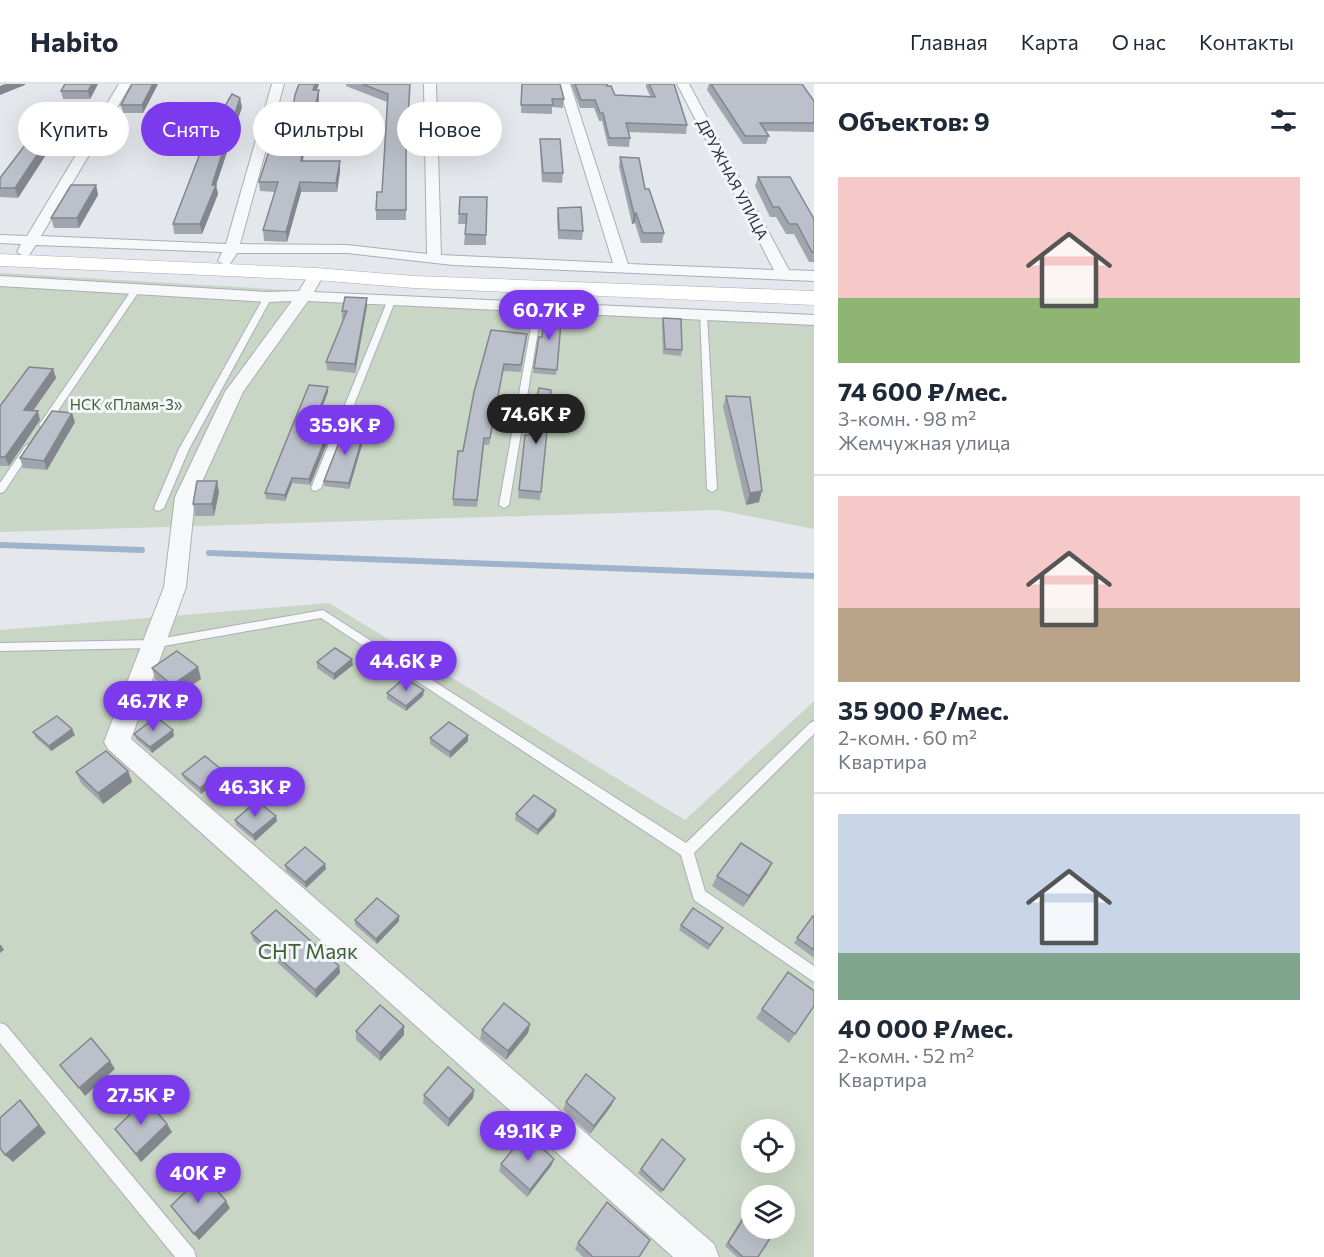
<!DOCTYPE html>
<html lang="ru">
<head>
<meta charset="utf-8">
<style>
  body { margin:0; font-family:Commissioner,sans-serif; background:#f2f2f3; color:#1f2937; height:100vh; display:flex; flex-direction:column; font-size:22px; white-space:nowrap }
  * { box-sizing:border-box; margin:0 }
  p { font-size:20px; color:#747a83 }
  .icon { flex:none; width:33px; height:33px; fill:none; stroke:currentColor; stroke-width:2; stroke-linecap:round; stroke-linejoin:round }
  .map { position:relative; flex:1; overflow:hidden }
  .details { display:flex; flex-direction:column; background:#fff; width:510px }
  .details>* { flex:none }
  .banner { position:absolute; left:18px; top:18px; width:570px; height:54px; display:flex; gap:12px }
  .controls { position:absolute; left:741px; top:1035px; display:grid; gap:12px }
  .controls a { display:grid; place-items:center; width:54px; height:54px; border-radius:50%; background:#fff; box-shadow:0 6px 24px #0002; font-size:30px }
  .price { position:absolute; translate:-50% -51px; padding:0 14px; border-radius:21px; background:#7c3aed; color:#fff; font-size:20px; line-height:39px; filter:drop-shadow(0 2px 3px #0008) }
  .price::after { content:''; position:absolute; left:50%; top:36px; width:18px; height:14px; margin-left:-9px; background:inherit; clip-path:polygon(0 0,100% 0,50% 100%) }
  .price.active { background:#222; color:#fff }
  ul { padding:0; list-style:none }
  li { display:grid; align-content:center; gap:12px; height:318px; padding:0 24px }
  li+li { border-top:2px solid #e0e1e3 }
  li span { display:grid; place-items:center; height:186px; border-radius:0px; color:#555 }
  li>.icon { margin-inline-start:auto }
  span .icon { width:108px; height:108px; fill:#fffc; stroke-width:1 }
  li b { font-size:26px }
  h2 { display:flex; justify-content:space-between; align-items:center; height:72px; padding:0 24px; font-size:26px }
  .chip { padding:0 21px; border-radius:27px; background:#fff; box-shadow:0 6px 24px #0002; font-size:21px; line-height:54px }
  .chip.active { background:#7c3aed; color:#fff }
  header { display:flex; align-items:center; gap:36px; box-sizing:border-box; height:84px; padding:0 30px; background:#fff; border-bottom:2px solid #e0e1e3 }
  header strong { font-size:28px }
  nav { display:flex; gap:33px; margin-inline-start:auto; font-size:21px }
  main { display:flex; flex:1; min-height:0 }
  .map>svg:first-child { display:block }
  .green { fill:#c9d6c5; fill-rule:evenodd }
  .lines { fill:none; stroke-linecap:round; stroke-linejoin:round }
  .stream { stroke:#9fb4cc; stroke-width:6 }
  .lane-casing { stroke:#a9aeb7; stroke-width:2 }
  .street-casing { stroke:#a9aeb7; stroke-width:2 }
  .secondary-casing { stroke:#a9aeb7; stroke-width:1 }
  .lane { fill:#f7f8fa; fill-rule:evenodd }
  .street { fill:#f7f8fa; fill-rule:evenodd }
  .secondary { fill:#fff; fill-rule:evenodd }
  .wall { fill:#a1a5ae }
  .shaded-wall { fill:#83868d }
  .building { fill:#bbc0ca; stroke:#83868d; stroke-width:1.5 }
  .labels { text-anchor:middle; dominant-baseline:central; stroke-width:6; stroke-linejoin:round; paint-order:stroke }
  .far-street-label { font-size:15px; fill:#2b3445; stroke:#f4f6f9 }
  .far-park-label { font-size:15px; fill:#3f6138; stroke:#f4f6f9 }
  .near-park-label { font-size:21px; fill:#3f6138; stroke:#f4f6f9 }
</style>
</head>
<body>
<header>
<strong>Habito</strong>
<nav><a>Главная</a><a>Карта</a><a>О нас</a><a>Контакты</a></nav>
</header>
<main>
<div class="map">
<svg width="814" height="1173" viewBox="0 0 814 1173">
  <rect width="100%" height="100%" fill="#e4e7ec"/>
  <g class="green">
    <polygon points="0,189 814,237 814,445 718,426 0,448"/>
    <path d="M329 519 685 736 814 617V1173H0V546ZM752 1046H784V1078H752ZM752 1112H784V1144H752Z"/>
  </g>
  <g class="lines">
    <g class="stream">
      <polyline points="0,461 142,466"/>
      <polyline points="209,469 814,492"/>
    </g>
    <g class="lane-casing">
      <g id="lane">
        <polygon points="133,204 140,206 47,343 41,343 39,341"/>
        <polygon points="265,211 272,213 189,365 164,424 159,427 155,426 154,424 179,365"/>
        <polygon points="389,213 396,215 321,404 316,407 312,406 311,404"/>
        <polygon points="535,221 542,223 509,421 504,424 499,421"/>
        <polygon points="700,229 707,231 717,405 712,408 707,405"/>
        <polygon points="29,360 34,363 4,408 0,409 0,399 26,361"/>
        <polygon points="323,526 686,759 810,639 814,637 814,650 694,769 705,807 814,882 814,898 694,816 681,771 321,534 153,564 0,567 0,559 153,556"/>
        <polygon points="0,939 6,941 194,1166 196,1173 175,1173 0,959"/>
      </g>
    </g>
    <g class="street-casing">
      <g id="street">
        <polygon points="119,0 131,0 41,152 226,160 272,0 284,0 240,160 347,161 427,170 424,0 436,0 441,171 613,179 558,0 570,0 628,180 774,186 677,0 689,0 789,186 814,187 814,197 453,181 347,169 237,169 230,180 225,181 218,177 222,168 36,161 29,171 24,172 17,168 21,160 0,159 0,151 27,152"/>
        <polygon points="316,185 324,190 314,208 814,231 814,241 308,217 243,308 195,413 186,503 131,655 714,1160 719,1173 673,1173 108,665 104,658 164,503 175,413 225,308 292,217 268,218 0,202 0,192 268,208 299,207 311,187"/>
      </g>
    </g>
    <g class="secondary-casing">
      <polygon id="secondary" points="0,170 316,184 414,192 814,207 814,221 414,204 316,196 0,182"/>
    </g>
    <use href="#lane" class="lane"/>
    <use href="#street" class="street"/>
    <use href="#secondary" class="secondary"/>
  </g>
  <g class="wall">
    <polygon points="98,0 90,15 63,15 61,7"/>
    <polygon points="158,0 143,29 123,29 121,21"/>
    <polygon points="299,0 319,0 317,6 319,6 319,15 313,45 306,45 307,49 303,77 340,87 337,108 301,108 287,158 264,157 263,146 275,108 260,107 259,98 291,40 291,35"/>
    <polygon points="346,0 410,0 406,77 406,136 376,136 376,126 382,108 387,18 346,2"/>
    <polygon points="522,0 564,15 563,24 552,23 552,30 521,29"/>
    <polygon points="571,0 607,0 615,11 650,12 646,3 646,0 674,0 687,41 686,50 628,48 630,54 629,63 608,62 602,37 599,37 594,24 580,24"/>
    <polygon points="709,0 802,0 814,17 814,48 766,47 769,52 766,60 743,60 707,6"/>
    <polygon points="242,23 216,101 218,110 202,150 174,150 173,140"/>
    <polygon points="540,55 563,89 562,99 542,98 540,64"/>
    <polygon points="49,66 18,114 0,113 0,94"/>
    <polygon points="620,73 645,105 664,149 662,159 641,159 635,139 632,140 619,83"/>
    <polygon points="758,93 814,135 814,178 809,178 794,150 786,150 776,133 770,133 755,102"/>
    <polygon points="96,101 98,111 79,144 54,144 51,134"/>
    <polygon points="460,113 486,151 486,161 464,161 466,140 458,140"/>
    <polygon points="558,124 583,147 582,156 558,155 557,133"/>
    <polygon points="367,214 367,222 355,289 327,286 326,278 344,235 342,235 342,227"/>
    <polygon points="562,226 556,291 533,289 539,253 542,253"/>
    <polygon points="663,234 682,266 681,272 663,270 662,239"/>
    <polygon points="526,257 521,288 503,287 489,361 484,361 477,423 453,422 453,415 474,308"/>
    <polygon points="53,285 56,294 33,327 40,336 9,382 0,382 0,322"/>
    <polygon points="328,303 328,308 316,340 331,341 332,347 310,401 292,399 285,417 266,415 265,409"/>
    <polygon points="551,306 540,416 518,414 525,351 529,351"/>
    <polygon points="726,312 759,418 746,421 723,323"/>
    <polygon points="75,338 47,386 23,384 20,374"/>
    <polygon points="365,351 349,405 324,402 324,397"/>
    <polygon points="219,408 214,432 195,432 193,420"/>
    <polygon points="317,578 353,581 334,596 317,584"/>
    <polygon points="152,584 201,595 175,613 155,595"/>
    <polygon points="424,606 423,612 406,627 387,615 387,609"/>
    <polygon points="33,648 75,651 51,667 36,654"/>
    <polygon points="134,650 174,652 152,669 136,655"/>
    <polygon points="430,654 468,657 450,674 430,660"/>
    <polygon points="128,687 132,698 103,720 81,699 76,688"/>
    <polygon points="182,690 224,692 201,710 184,695"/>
    <polygon points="516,730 555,732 537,751 515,736"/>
    <polygon points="235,736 277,737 255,757 236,741"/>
    <polygon points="772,779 767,789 743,823 712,802 717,792"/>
    <polygon points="285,781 326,785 306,804 286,787"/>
    <polygon points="399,832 399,837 377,860 355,841 355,836"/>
    <polygon points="813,832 814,833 814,874 794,859"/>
    <polygon points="681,841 723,844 708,866 679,846"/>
    <polygon points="251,849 339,882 340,889 316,914 253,856"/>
    <polygon points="788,888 795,950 789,959 756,934"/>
    <polygon points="530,940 528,949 506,976 480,955 482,946"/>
    <polygon points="356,947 404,951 380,977 356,956"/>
    <polygon points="474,1006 473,1014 448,1043 423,1019 424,1011"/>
    <polygon points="615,1014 611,1022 590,1050 563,1026 566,1018"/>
    <polygon points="167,1040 172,1048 141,1078 115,1045"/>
    <polygon points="662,1055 685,1075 661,1109 638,1089"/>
    <polygon points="554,1075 551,1082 527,1113 499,1087 501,1080"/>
    <polygon points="749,1126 758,1173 737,1173 725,1162 745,1129"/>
    <polygon points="578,1159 639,1173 583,1173 575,1165"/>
  </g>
  <g class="shaded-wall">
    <polygon points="5,0 25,0 25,1 0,11 0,2"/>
    <polygon points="92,0 98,0 90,15 88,7"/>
    <polygon points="153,0 158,0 143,29 142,21"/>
    <polygon points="315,0 319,0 313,15 313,6"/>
    <polygon points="319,6 319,15 313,45 312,36"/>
    <polygon points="240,14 242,23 216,101 218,110 202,150 200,140 212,101"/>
    <polygon points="306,40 307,49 301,87 301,77"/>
    <polygon points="47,56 49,66 18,114 15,104"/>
    <polygon points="340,77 340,87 337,108 336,99"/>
    <polygon points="300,98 301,108 287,158 286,148"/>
    <polygon points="96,101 98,111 79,144 77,134"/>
    <polygon points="636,129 635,139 632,140 634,130"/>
    <polygon points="367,214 367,222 355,289 355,280"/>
    <polygon points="504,280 503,287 489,361 490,354"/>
    <polygon points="53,285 56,294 27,335 24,326"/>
    <polygon points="328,303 328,308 314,345 314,339"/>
    <polygon points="38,327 40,336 9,382 5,373"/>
    <polygon points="72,329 75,338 47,386 44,377"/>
    <polygon points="331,341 332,347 310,401 309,395"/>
    <polygon points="365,345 365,351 349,405 349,399"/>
    <polygon points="292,394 292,399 285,417 285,411"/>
    <polygon points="217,397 219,408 214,432 212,420"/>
    <polygon points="762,407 759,418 746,421 750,409"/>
    <polygon points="352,575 353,581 334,596 334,590"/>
    <polygon points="198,583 201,595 175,613 172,601"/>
    <polygon points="424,606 423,612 406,627 406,622"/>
    <polygon points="72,645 75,651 51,667 49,662"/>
    <polygon points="173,646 174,652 152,669 150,663"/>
    <polygon points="468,651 468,657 450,674 450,668"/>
    <polygon points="222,686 224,692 201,710 200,704"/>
    <polygon points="128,687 132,698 103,720 98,709"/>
    <polygon points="556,726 555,732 537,751 538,746"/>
    <polygon points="276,732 277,737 255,757 253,751"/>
    <polygon points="772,779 767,789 743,823 749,812"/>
    <polygon points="325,780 326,785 306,804 305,798"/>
    <polygon points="399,832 399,837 377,860 376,855"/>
    <polygon points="0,861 1,861 4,866 0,869"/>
    <polygon points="339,882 340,889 316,914 315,906"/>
    <polygon points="530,940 528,949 506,976 508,967"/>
    <polygon points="404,942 404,951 380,977 380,969"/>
    <polygon points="110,977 115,985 85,1012 79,1004"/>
    <polygon points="474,1006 473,1014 448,1043 449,1035"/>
    <polygon points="615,1014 611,1022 590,1050 594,1042"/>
    <polygon points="20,1016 46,1049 13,1078 5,1071"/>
    <polygon points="167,1040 172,1048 141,1078 136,1070"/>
    <polygon points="554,1075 551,1082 527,1113 530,1106"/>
    <polygon points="226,1117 230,1124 199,1156 194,1150"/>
  </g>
  <g class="building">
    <polygon points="65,0 92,0 88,7 61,7"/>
    <polygon points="132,0 153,0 142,21 121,21"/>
    <polygon points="299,0 315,0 313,6 319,6 312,36 291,35 295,11"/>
    <polygon points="362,0 410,0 406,68 406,126 376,126 377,108 382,108 388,10"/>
    <polygon points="522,0 560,0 564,15 552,15 553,21 521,21"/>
    <polygon points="575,0 607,0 607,2 611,2 615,11 655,13 649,0 674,0 687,41 626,39 630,54 609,54 603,29 600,29 595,16 581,16"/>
    <polygon points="711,0 802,0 814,17 814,39 760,39 769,52 745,52"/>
    <polygon points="232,10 240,14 212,101 216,101 200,140 173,140 206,54"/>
    <polygon points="278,39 306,40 301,77 340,77 336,99 300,98 286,148 263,146 278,98 259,98"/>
    <polygon points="35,48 47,56 15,104 0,104 0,94"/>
    <polygon points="540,55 560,55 563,89 543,89"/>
    <polygon points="620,73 639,74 645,105 649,105 664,149 643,149 636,129 634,130"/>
    <polygon points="758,93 790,93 814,135 814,168 812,168 797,140 789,140 779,123 773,123"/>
    <polygon points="71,101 96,101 77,134 51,134"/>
    <polygon points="460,113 487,113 486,151 465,150 467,130 459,130"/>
    <polygon points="581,123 583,147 559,146 558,124"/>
    <polygon points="345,213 367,214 355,280 326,278 347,227 342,227"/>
    <polygon points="545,225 562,226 557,286 534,284 539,253 542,253"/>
    <polygon points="663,234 681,235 682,266 665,265"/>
    <polygon points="491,246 527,250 521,281 504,280 490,354 484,354 477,416 453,415 458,367 463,367 474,308"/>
    <polygon points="29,283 53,285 24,326 38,327 5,373 0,373 0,322"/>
    <polygon points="309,301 328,303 314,339 331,341 309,395 292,394 285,411 265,409"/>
    <polygon points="539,304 551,306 541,408 519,406 525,351 529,351"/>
    <polygon points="726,312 750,313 762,407 750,409"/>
    <polygon points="52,327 72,329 44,377 20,374"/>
    <polygon points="345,343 365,345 349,399 324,397"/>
    <polygon points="197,397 217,397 212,420 193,420"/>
    <polygon points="335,564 352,575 334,590 317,578"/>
    <polygon points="177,567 198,583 172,601 152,584"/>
    <polygon points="405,594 424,606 406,622 387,609"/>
    <polygon points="57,632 72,645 49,662 33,648"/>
    <polygon points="156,633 173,646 150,663 134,650"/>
    <polygon points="449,638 468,651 450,668 430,654"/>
    <polygon points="106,667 128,687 98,709 76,688"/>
    <polygon points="205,672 222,686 200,704 182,690"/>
    <polygon points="534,711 556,726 538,746 516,730"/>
    <polygon points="257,717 276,732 253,751 235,736"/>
    <polygon points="741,759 772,779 749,812 717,792"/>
    <polygon points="305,763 325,780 305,798 285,781"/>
    <polygon points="377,814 399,832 376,855 355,836"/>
    <polygon points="693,824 723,844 710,861 681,841"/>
    <polygon points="276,826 339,882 315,906 251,849"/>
    <polygon points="813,832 814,833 814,866 797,854"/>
    <polygon points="788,888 814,907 814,922 795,950 762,925"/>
    <polygon points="504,919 530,940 508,967 482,946"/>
    <polygon points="380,921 404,942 380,969 356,947"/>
    <polygon points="91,954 110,977 79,1004 60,981"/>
    <polygon points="448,983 474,1006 449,1035 424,1011"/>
    <polygon points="586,990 615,1014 594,1042 566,1018"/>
    <polygon points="146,1015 167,1040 136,1070 115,1045"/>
    <polygon points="20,1016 39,1041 5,1071 0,1064 0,1034"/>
    <polygon points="526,1049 554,1075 530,1106 501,1080"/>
    <polygon points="662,1055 685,1075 663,1106 641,1085"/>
    <polygon points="203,1090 226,1117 194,1150 171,1122"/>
    <polygon points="607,1118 650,1156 639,1173 593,1173 578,1159"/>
    <polygon points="749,1126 752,1128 752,1144 770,1144 774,1148 758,1173 743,1173 728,1159"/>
  </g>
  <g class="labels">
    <g class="far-street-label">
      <text transform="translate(733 95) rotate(62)">ДРУЖНАЯ УЛИЦА</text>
    </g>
    <g class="far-park-label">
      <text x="126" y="320">НСК «Пламя-3»</text>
    </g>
    <g class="near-park-label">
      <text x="308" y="866">СНТ Маяк</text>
    </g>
  </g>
</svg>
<div class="controls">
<a><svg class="icon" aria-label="locate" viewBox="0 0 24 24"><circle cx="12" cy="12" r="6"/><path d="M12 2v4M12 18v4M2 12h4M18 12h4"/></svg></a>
<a><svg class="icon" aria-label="layers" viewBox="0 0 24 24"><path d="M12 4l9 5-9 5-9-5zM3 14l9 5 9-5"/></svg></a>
</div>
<b class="price" style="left:549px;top:257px">60.7K ₽</b>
<b class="price active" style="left:536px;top:361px">74.6K ₽</b>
<b class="price" style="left:345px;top:372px">35.9K ₽</b>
<b class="price" style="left:406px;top:608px">44.6K ₽</b>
<b class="price" style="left:153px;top:648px">46.7K ₽</b>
<b class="price" style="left:255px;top:734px">46.3K ₽</b>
<b class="price" style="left:141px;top:1042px">27.5K ₽</b>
<b class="price" style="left:528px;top:1078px">49.1K ₽</b>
<b class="price" style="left:198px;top:1120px">40K ₽</b>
<div class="banner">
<a class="chip">Купить</a>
<a class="chip active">Снять</a>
<a class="chip">Фильтры</a>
<a class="chip">Новое</a>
</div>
</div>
<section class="details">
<h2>Объектов: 9<svg class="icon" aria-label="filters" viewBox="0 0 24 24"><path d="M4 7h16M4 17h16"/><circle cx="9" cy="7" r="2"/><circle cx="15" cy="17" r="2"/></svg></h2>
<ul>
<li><span style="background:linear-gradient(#f6c9c9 65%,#8fb573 0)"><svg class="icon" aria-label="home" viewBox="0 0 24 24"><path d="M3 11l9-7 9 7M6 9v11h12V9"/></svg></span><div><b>74 600 ₽/мес.</b><p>3-комн. · 98 m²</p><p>Жемчужная улица</p></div></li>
<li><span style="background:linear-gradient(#f6c9c9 60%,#b9a48a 0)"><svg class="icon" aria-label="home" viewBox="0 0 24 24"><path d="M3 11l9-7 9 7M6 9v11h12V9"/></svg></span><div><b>35 900 ₽/мес.</b><p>2-комн. · 60 m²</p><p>Квартира</p></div></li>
<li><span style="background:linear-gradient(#c9d6e8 75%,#7fa58c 0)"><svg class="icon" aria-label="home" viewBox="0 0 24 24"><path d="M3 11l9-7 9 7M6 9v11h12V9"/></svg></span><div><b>40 000 ₽/мес.</b><p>2-комн. · 52 m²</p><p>Квартира</p></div></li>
</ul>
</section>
</main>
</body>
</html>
